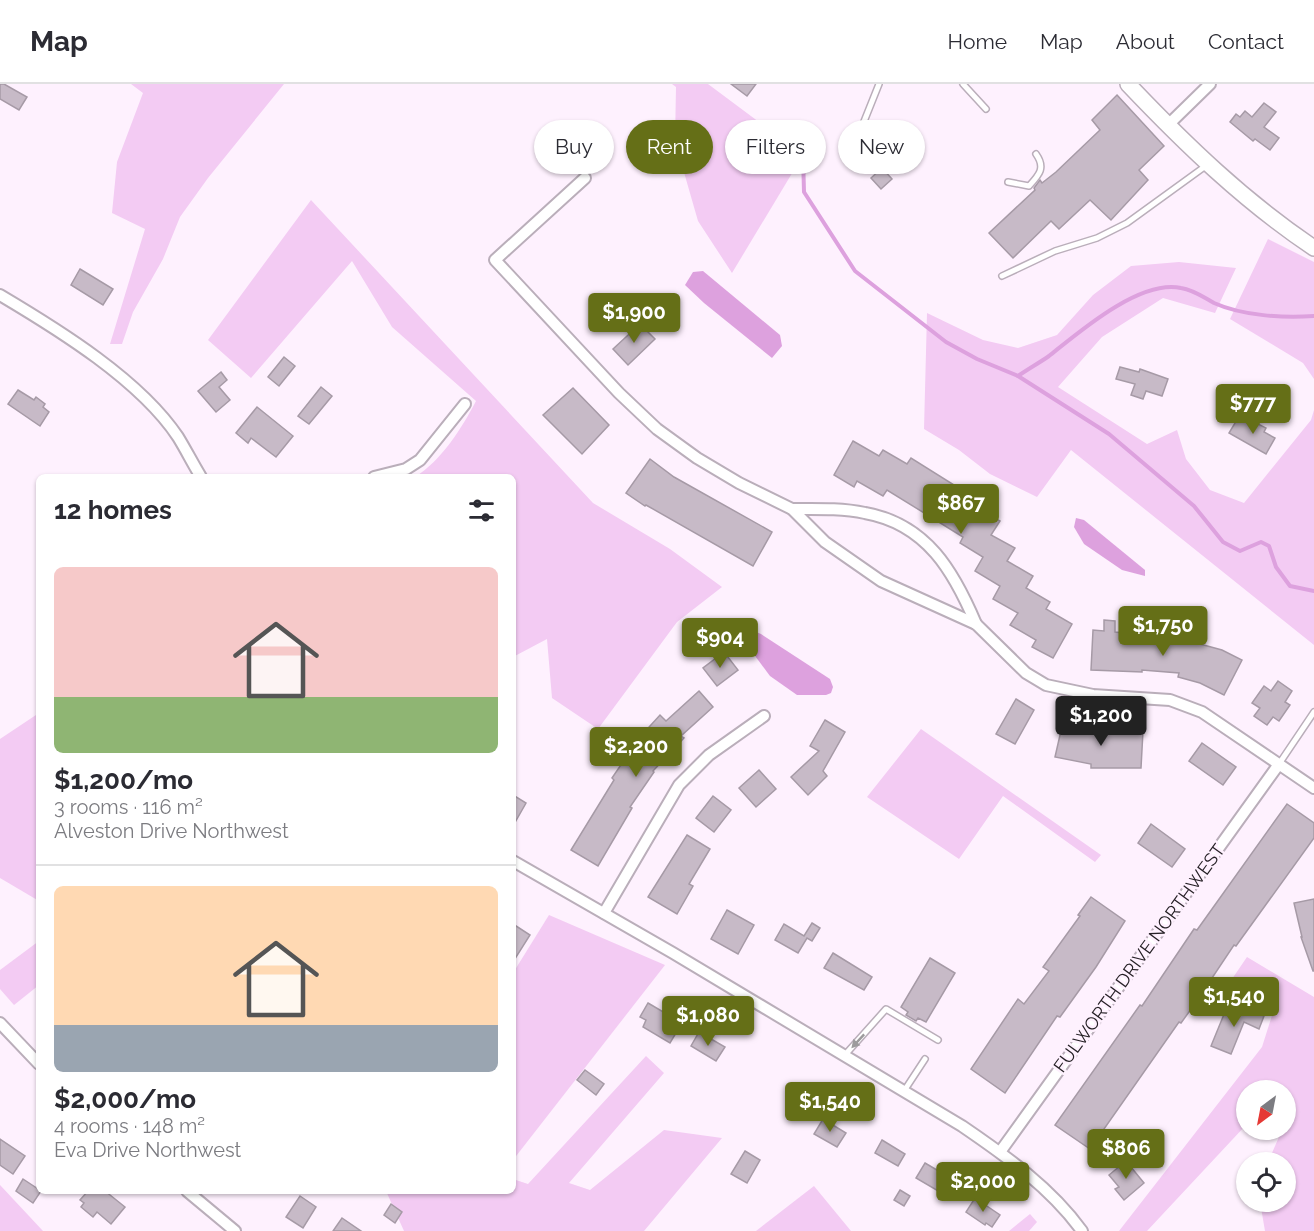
<!DOCTYPE html>
<html lang="en">
<head>
<meta charset="utf-8">
<style>
  body { margin:0; font-family:Raleway,sans-serif; background:#f7f7f7; color:#2b2b33; height:100vh; display:flex; flex-direction:column; font-size:22px; white-space:nowrap }
  * { box-sizing:border-box; margin:0 }
  p { font-size:20px; color:#7c7c81 }
  .icon { flex:none; width:33px; height:33px; fill:none; stroke:currentColor; stroke-width:2; stroke-linecap:round; stroke-linejoin:round }
  .map { position:relative; flex:1; overflow:hidden }
  .side { position:absolute; left:36px; top:390px; width:480px; height:720px; display:flex; flex-direction:column; background:#fff; border-radius:9px; box-shadow:0 2px 4px #0004 }
  .side>* { flex:none }
  .banner { position:absolute; left:534px; top:36px; width:570px; height:54px; display:flex; gap:12px }
  .needle { width:39px; rotate:212deg }
  .buttons { position:absolute; left:1236px; top:996px; display:grid; gap:12px }
  .buttons a { display:grid; place-items:center; width:60px; height:60px; border-radius:50%; background:#fff; box-shadow:0 2px 4px #0004; font-size:30px }
  .price { position:absolute; translate:-50% -51px; padding:0 14px; border-radius:6px; background:#656f17; color:#fff; font-size:20px; line-height:39px; filter:drop-shadow(0 2px 3px #0008) }
  .price::after { content:''; position:absolute; left:50%; top:36px; width:18px; height:14px; margin-left:-9px; background:inherit; clip-path:polygon(0 0,100% 0,50% 100%) }
  .price.current { background:#222; color:#fff }
  ul { padding:0; list-style:none }
  li { display:grid; align-content:center; gap:12px; height:318px; padding:0 18px }
  li+li { border-top:2px solid #e1e1e2 }
  li span { display:grid; place-items:center; height:186px; border-radius:9px; color:#555 }
  li>.icon { margin-inline-start:auto }
  span .icon { width:108px; height:108px; fill:#fffc; stroke-width:1 }
  li b { font-size:26px }
  h2 { display:flex; justify-content:space-between; align-items:center; height:72px; padding:0 18px; font-size:26px }
  .pill { padding:0 21px; border-radius:27px; background:#fff; box-shadow:0 2px 4px #0004; font-size:21px; line-height:54px }
  .pill.current { background:#656f17; color:#fff }
  header { display:flex; align-items:center; gap:36px; box-sizing:border-box; height:84px; padding:0 30px; background:#fff; border-bottom:2px solid #e1e1e2 }
  header strong { font-size:28px }
  nav { display:flex; gap:33px; margin-inline-start:auto; font-size:21px }
  .map>svg:first-child { display:block }
  .green { fill:#f3cbf3 }
  .water { fill:#dda1de }
  .lines { fill:none; stroke-linecap:round; stroke-linejoin:round }
  .stream { stroke:#dda1de; stroke-width:4 }
  .building { fill:#c7bac7; stroke:#a69aa6; stroke-width:1.5 }
  .service-casing { stroke:#baaeba; stroke-width:8 }
  .minor-casing { stroke:#baaeba; stroke-width:14 }
  .secondary-casing { stroke:#baaeba; stroke-width:18 }
  .service { stroke:#fff; stroke-width:5 }
  .minor { stroke:#fff; stroke-width:10 }
  .secondary { stroke:#fff; stroke-width:15 }
  .oneway { fill:#9d9b9d }
  .labels { text-anchor:middle; dominant-baseline:central; stroke-width:5; stroke-linejoin:round; paint-order:stroke }
  .street-label { font-size:18px; fill:#262126; stroke:#fef1fe }
</style>
</head>
<body>
<header>
<strong>Map</strong>
<nav><a>Home</a><a>Map</a><a>About</a><a>Contact</a></nav>
</header>
<div class="map">
<svg width="1314" height="1147" viewBox="0 0 1314 1147">
  <rect width="100%" height="100%" fill="#fef1fe"/>
  <g class="green">
    <polygon points="131,0 284,0 208,94 180,133 163,175 133,228 122,260 110,260 145,145 112,129 117,78 143,9"/>
    <polygon points="672,0 708,0 803,71 732,189 698,137 675,57 676,3"/>
    <path d="M311 116 593 419 670 465 722 503 677 538 598 645 552 614 547 555 513 573V393H415C441 377 462 344 476 317L392 243 352 177 251 294 208 256Z"/>
    <polygon points="1268,155 1314,178 1314,295 1303,279 1230,235"/>
    <polygon points="1179,178 1236,184 1215,229 1163,214 1102,253 1058,303 1147,360 1177,346 1186,375 1210,406 1244,419 1311,336 1314,326 1314,561 1071,366 1037,413 990,390 959,366 924,345 927,229 983,256 1018,264 1057,251 1093,211 1131,182"/>
    <polygon points="39,629 39,817 0,794 0,655"/>
    <polygon points="921,645 1101,771 1095,778 1003,712 959,775 867,713"/>
    <polygon points="549,831 665,881 513,1076 513,889"/>
    <polygon points="39,857 39,901 14,921 0,905 0,886"/>
    <polygon points="1247,873 1314,913 1314,1147 1265,1147 1260,1118 1286,1118 1286,1078 1268,1078 1282,1046 1286,1046 1286,1036 1290,1026 1286,1023 1286,1006 1246,1006 1246,1041 1147,1147 1119,1147 1262,963 1275,922 1232,895"/>
    <polygon points="646,972 664,989 569,1099 590,1106 664,1046 722,1054 644,1147 404,1147 386,1107 513,1107 513,1095 528,1100"/>
    <polygon points="0,1101 43,1147 0,1147"/>
    <polygon points="814,1102 851,1147 756,1147"/>
    <polygon points="1030,1130 1037,1138 1029,1147 1009,1147"/>
  </g>
  <g class="water">
    <polygon points="703,187 780,251 782,262 772,274 704,219 685,201 693,188"/>
    <polygon points="1076,434 1084,436 1145,486 1145,492 1122,486 1084,460 1074,443"/>
    <polygon points="749,545 761,550 830,595 833,603 831,609 826,611 797,611 770,592 744,557 744,547"/>
  </g>
  <g class="lines">
    <g class="stream">
      <polyline points="803,71 804,108 855,187 946,258 977,275 1018,292 1109,350 1194,422 1223,458 1240,467 1261,458 1269,462 1276,483 1290,502 1314,507"/>
      <path d="M1018 292C1028 285 1039 279 1049 272 1079 248 1140 195 1181 204 1194 206 1203 213 1214 219 1243 232 1283 234 1314 232"/>
    </g>
  </g>
  <g class="building">
    <polygon points="0,0 4,0 27,13 19,26 0,15"/>
    <polygon points="731,0 756,0 747,12"/>
    <polygon points="1117,11 1164,62 1139,86 1148,96 1111,136 1090,116 1059,145 1051,137 1013,174 989,149 1035,106 1034,104 1040,96 1042,99 1056,88 1100,46 1092,36"/>
    <polygon points="1264,19 1276,28 1264,43 1279,54 1270,66 1255,55 1253,57 1230,38 1236,30 1240,33 1245,27 1252,33"/>
    <polygon points="882,84 892,95 881,105 871,94"/>
    <polygon points="80,185 113,205 103,221 71,201"/>
    <polygon points="640,240 655,255 628,281 613,265"/>
    <polygon points="284,273 295,282 279,302 268,293"/>
    <polygon points="1120,283 1139,288 1140,285 1168,295 1162,312 1146,307 1143,315 1131,311 1135,300 1116,295"/>
    <polygon points="221,288 227,296 219,303 230,316 216,328 198,307"/>
    <polygon points="321,303 332,312 309,340 298,332"/>
    <polygon points="573,304 609,341 582,370 543,331"/>
    <polygon points="18,306 34,316 36,313 45,320 43,323 49,328 40,342 8,320"/>
    <polygon points="257,323 293,352 276,373 251,354 248,359 236,349"/>
    <polygon points="1238,334 1251,341 1254,338 1266,344 1264,348 1275,354 1266,370 1229,349"/>
    <polygon points="853,357 879,372 883,366 907,380 911,374 978,416 974,422 1000,437 991,451 1015,464 1007,477 1033,492 1026,504 1050,518 1046,525 1072,540 1053,574 1032,563 1036,556 1010,541 1018,529 993,515 1000,502 975,487 983,473 960,459 963,453 887,406 883,412 857,397 854,403 834,391"/>
    <polygon points="650,375 674,393 772,448 753,482 646,421 645,422 626,409"/>
    <polygon points="1104,536 1115,537 1115,548 1178,554 1222,566 1242,576 1224,611 1200,599 1178,593 1179,589 1142,586 1142,588 1091,586 1093,546 1104,547"/>
    <polygon points="724,568 738,586 717,602 703,584"/>
    <polygon points="1278,597 1292,607 1285,618 1290,621 1279,637 1273,633 1267,641 1254,632 1260,624 1252,619 1264,602 1271,607"/>
    <polygon points="699,607 713,623 681,652 684,654 653,687 654,688 630,723 632,724 598,782 571,766 614,696 612,694 640,653 660,631 666,637"/>
    <polygon points="1016,615 1034,626 1015,660 996,650"/>
    <polygon points="825,636 845,648 823,687 827,692 808,711 791,693 819,667 810,662"/>
    <polygon points="1063,638 1087,643 1143,647 1141,684 1091,684 1091,680 1055,673"/>
    <polygon points="1202,659 1236,683 1223,701 1189,677"/>
    <polygon points="759,686 776,705 756,723 739,704"/>
    <polygon points="513,711 526,719 513,742"/>
    <polygon points="713,712 731,726 714,748 696,734"/>
    <polygon points="1287,720 1314,739 1314,754 1236,862 1234,861 1194,921 1181,939 1179,938 1090,1065 1055,1041 1140,921 1142,922 1194,845 1197,846"/>
    <polygon points="1151,740 1185,765 1172,783 1138,759"/>
    <polygon points="687,751 710,765 689,800 693,802 677,830 648,813"/>
    <polygon points="1091,813 1125,837 1096,883 1060,933 1057,932 1005,1009 971,985 1018,915 1024,920 1049,887 1043,883 1080,832 1078,831"/>
    <polygon points="1314,815 1314,887 1313,887 1301,853 1302,853 1294,819"/>
    <polygon points="727,826 754,841 738,870 711,855"/>
    <polygon points="812,839 820,844 812,857 807,854 798,869 775,856 784,840 804,852"/>
    <polygon points="513,840 530,851 513,878"/>
    <polygon points="833,869 872,893 864,906 824,884"/>
    <polygon points="930,874 955,889 926,938 918,934 916,937 906,931 908,928 901,923"/>
    <polygon points="648,919 682,939 670,959 643,943 646,936 640,933"/>
    <polygon points="1227,923 1241,928 1243,923 1264,932 1259,945 1244,938 1231,970 1211,962"/>
    <polygon points="699,948 725,963 716,977 691,962"/>
    <polygon points="585,986 604,1000 596,1011 577,996"/>
    <polygon points="823,1035 846,1049 837,1063 814,1050"/>
    <polygon points="0,1055 25,1072 13,1090 0,1081"/>
    <polygon points="882,1056 905,1070 898,1082 875,1069"/>
    <polygon points="745,1067 760,1076 747,1099 731,1090"/>
    <polygon points="1126,1077 1144,1099 1124,1116 1115,1105 1119,1103 1109,1091"/>
    <polygon points="925,1079 954,1096 945,1111 916,1094"/>
    <polygon points="23,1095 41,1107 33,1119 16,1107"/>
    <polygon points="900,1106 910,1112 904,1122 894,1116"/>
    <polygon points="88,1107 105,1107 125,1123 111,1140 97,1128 93,1133 81,1123 84,1119 80,1116"/>
    <polygon points="300,1112 316,1123 303,1144 286,1133"/>
    <polygon points="975,1114 1000,1131 992,1143 986,1139 985,1141 966,1128"/>
    <polygon points="391,1120 402,1128 395,1139 384,1131"/>
    <polygon points="342,1134 361,1147 333,1147"/>
  </g>
  <g class="lines">
    <g class="service-casing">
      <g id="service">
        <polyline points="963,0 986,25"/>
        <polyline points="860,64 863,40 879,0"/>
        <path d="M1008 98 1029 102C1039 91 1046 84 1036 70"/>
        <polyline points="1002,192 1055,167 1097,154 1127,139 1207,81"/>
        <polyline points="1279,680 1314,628"/>
        <polyline points="844,972 886,925 938,956"/>
        <polyline points="904,1007 925,975"/>
      </g>
    </g>
    <g class="minor-casing">
      <g id="minor">
        <polyline points="1168,41 1210,0"/>
        <polyline points="585,94 495,176 619,309 657,345 697,374 739,399 792,425 825,458 881,497 976,540 1026,589 1046,601 1093,611 1170,616 1202,628 1314,704"/>
        <path d="M0 211C59 246 140 296 178 353 186 366 193 380 201 393"/>
        <polyline points="374,393 406,385 420,376 465,320"/>
        <path d="M792 425C816 425 841 424 865 429 927 440 954 488 976 540"/>
        <path d="M513 777 673 869 962 1042C1006 1072 1051 1104 1082 1147"/>
        <polyline points="604,829 679,701 709,671 764,632"/>
        <polyline points="0,939 39,980"/>
        <polyline points="1000,1068 1279,680"/>
        <polyline points="187,1107 235,1147"/>
      </g>
    </g>
    <g class="secondary-casing">
      <path id="secondary" d="M1128 0C1185 60 1245 118 1314 164"/>
    </g>
    <use href="#service" class="service"/>
    <use href="#minor" class="minor"/>
    <use href="#secondary" class="secondary"/>
  </g>
  <defs><path id="oneway-solid" d="M-6-.8H1V-3.2L6.5 0L1 3.2V.8H-6Z" transform="scale(1.5)"/></defs>
  <use class="oneway" href="#oneway-solid" transform="translate(858 957) rotate(133)"/>
  <g class="labels">
    <g class="street-label">
      <text transform="translate(1139 874) rotate(-54)">FULWORTH DRIVE NORTHWEST</text>
    </g>
  </g>
</svg>
<div class="buttons">
<a><svg class="needle" viewBox="-14 -14 28 28"><path d="M0-13l5 13h-10z" fill="#e53935"/><path d="M0 13l5-13h-10z" fill="#7c7c81"/></svg></a>
<a><svg class="icon" aria-label="locate" viewBox="0 0 24 24"><circle cx="12" cy="12" r="6"/><path d="M12 2v4M12 18v4M2 12h4M18 12h4"/></svg></a>
</div>
<b class="price" style="left:634px;top:260px">$1,900</b>
<b class="price" style="left:1253px;top:351px">$777</b>
<b class="price" style="left:961px;top:451px">$867</b>
<b class="price" style="left:1163px;top:573px">$1,750</b>
<b class="price" style="left:720px;top:585px">$904</b>
<b class="price current" style="left:1101px;top:663px">$1,200</b>
<b class="price" style="left:636px;top:694px">$2,200</b>
<b class="price" style="left:1234px;top:944px">$1,540</b>
<b class="price" style="left:708px;top:963px">$1,080</b>
<b class="price" style="left:830px;top:1049px">$1,540</b>
<b class="price" style="left:1126px;top:1096px">$806</b>
<b class="price" style="left:983px;top:1129px">$2,000</b>
<div class="banner">
<a class="pill">Buy</a>
<a class="pill current">Rent</a>
<a class="pill">Filters</a>
<a class="pill">New</a>
</div>
<section class="side">
<h2>12 homes<svg class="icon" aria-label="filters" viewBox="0 0 24 24"><path d="M4 7h16M4 17h16"/><circle cx="9" cy="7" r="2"/><circle cx="15" cy="17" r="2"/></svg></h2>
<ul>
<li><span style="background:linear-gradient(#f6c9c9 70%,#8fb573 0)"><svg class="icon" aria-label="home" viewBox="0 0 24 24"><path d="M3 11l9-7 9 7M6 9v11h12V9"/></svg></span><div><b>$1,200/mo</b><p>3 rooms · 116 m²</p><p>Alveston Drive Northwest</p></div></li>
<li><span style="background:linear-gradient(#ffd9b3 75%,#9aa5b1 0)"><svg class="icon" aria-label="home" viewBox="0 0 24 24"><path d="M3 11l9-7 9 7M6 9v11h12V9"/></svg></span><div><b>$2,000/mo</b><p>4 rooms · 148 m²</p><p>Eva Drive Northwest</p></div></li>
</ul>
</section>
</div>
</body>
</html>
